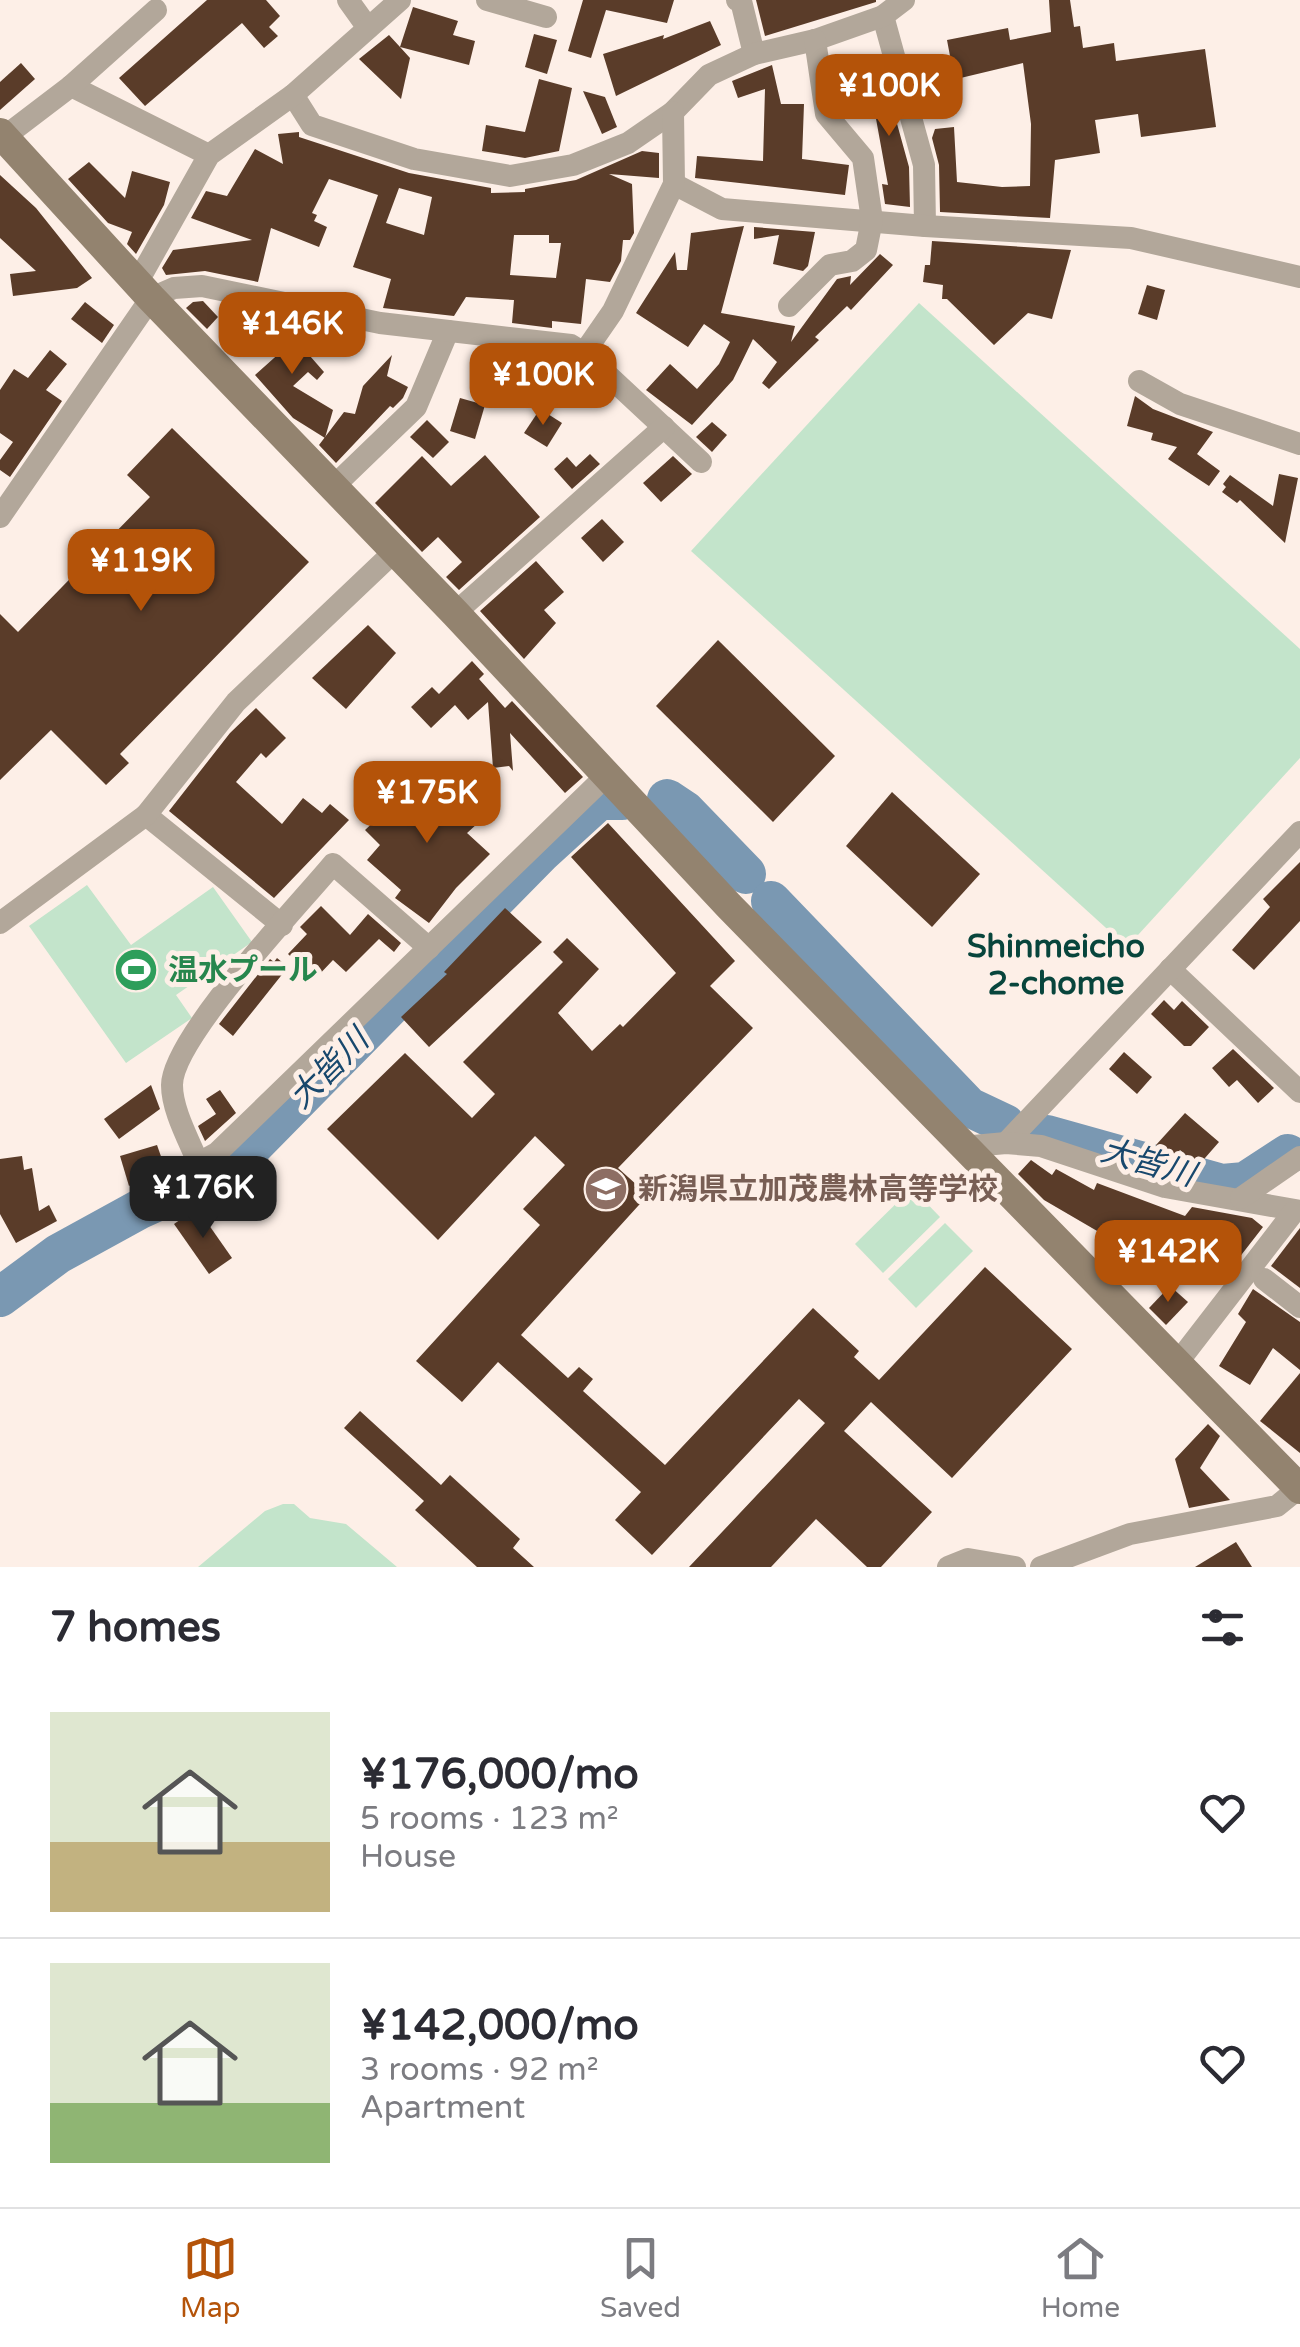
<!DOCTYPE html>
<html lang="en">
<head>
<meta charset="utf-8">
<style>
  body { margin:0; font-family:"Varela Round","Noto Sans JP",sans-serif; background:#f7f7f7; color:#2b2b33; height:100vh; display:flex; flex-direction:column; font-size:38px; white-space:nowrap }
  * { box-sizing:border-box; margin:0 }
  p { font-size:32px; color:#7c7c81 }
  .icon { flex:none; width:55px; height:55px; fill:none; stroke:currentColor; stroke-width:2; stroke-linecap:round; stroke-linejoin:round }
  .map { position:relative; height:1567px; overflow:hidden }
  .panel { display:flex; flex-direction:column; background:#fff; flex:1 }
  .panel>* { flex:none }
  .price { position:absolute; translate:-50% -85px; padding:0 22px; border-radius:20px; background:#b45309; color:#fff; font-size:32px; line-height:65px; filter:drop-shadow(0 2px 5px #0008) }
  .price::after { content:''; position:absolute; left:50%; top:60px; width:30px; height:22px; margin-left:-15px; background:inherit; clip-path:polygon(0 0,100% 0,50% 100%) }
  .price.selected { background:#222; color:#fff }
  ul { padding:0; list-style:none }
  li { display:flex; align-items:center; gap:30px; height:250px; padding:0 50px }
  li+li { border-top:2px solid #e1e1e2 }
  li span { display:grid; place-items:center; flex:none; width:280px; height:200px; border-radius:0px; color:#555 }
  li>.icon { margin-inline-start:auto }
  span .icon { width:120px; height:120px; fill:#fffc; stroke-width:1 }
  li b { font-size:42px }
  h2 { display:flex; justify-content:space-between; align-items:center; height:120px; padding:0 50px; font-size:42px }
  .menu { display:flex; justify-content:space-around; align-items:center; height:140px; border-top:2px solid #e1e1e2; background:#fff; font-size:28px; color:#7c7c81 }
  .menu a { display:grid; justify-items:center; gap:5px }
  .menu .selected { color:#b45309 }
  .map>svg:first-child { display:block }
  .green { fill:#c3e4cb }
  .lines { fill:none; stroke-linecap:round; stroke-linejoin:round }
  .river { stroke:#7a98b2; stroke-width:40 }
  .building { fill:#5a3c29; fill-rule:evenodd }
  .street { stroke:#b2a79a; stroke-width:22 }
  .secondary { stroke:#93836f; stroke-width:30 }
  .labels { text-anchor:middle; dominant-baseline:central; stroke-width:10; stroke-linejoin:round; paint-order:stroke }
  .leisure-label { font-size:30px; font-weight:bold; fill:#27864d; stroke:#fdefe7; text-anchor:start }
  .education-label { font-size:30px; font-weight:bold; fill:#785e54; stroke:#fdefe7; text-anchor:start }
  .neighbourhood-label { font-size:32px; font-weight:bold; fill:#08453c; stroke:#fdefe7 }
  .water-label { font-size:32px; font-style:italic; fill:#18486d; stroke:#fdefe7 }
</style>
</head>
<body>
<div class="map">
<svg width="1300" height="1567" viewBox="0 0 1300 1567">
  <rect width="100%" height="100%" fill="#fdefe7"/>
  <g class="green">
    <polygon points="919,303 1300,649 1300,758 1127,947 691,551"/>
    <polygon points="87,885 131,945 213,887 252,942 176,995 192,1018 126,1063 29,926"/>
    <polygon points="912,1188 940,1217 883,1273 855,1244"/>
    <polygon points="945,1223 973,1251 916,1308 888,1279"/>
    <polygon points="283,1504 294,1504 310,1518 346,1524 397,1567 198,1567 265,1511"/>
  </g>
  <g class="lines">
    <g class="river">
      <polyline points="667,799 685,811 746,874"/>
      <polyline points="771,901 969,1107 1005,1124"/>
      <polyline points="1047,1135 1222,1184 1245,1182 1288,1154"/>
      <polyline points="0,1297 58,1254 140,1209 231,1168 541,853 599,800 622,800"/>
    </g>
  </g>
  <g class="building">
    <polygon points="207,0 266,0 280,16 269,27 278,36 264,48 242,23 145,106 119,78"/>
    <polygon points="583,0 674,0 667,23 606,10 591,58 568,51"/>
    <polygon points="756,0 876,0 876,2 765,36"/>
    <polygon points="1049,0 1070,0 1074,27 1080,26 1083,48 1114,43 1116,61 1205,49 1216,127 1141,137 1138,114 1095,120 1100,153 1055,160 1050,218 940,212 939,165 932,138 935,129 954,127 957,182 1002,187 1030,186 1031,124 1023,63 948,81 944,58 950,56 947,40 1008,28 1010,40 1051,32"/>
    <polygon points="413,7 458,21 453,35 475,41 469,65 400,47 410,58 401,99 359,59 389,35 400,47"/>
    <polygon points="710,21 721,45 616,96 603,54 664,35 663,39"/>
    <polygon points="534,34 557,40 547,74 525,67"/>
    <polygon points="878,55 909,167 910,207 885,204 882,184 888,185 865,58"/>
    <polygon points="21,63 35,79 0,110 0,82"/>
    <polygon points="772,65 781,104 804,104 802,159 849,165 845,195 695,178 697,156 763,161 765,89 738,98 732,81"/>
    <polygon points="539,79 572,88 559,151 525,158 482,151 486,125 525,132"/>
    <polygon points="583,91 605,97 617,127 602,134"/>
    <path d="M299 132V137L409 173 491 188V193L525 192V189L576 180 642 151 659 153V178L609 174 632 184 634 233 630 240H623L621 261 610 282 586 279 581 324 552 321V328L512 323 514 300 466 297 454 316 383 308 391 279 353 267 378 195 329 179 312 213 317 215 314 221 327 227 319 247 271 228 258 282 205 271 166 275 162 268 173 250 252 240 191 218 206 191 227 196 255 149 283 164 278 134ZM399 188 432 197 424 235 386 223ZM514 235H549V243H561L556 278 510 275Z"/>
    <polygon points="89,162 125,198 132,171 170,182 164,205 136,254 127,244 132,232 108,223 68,179"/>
    <polygon points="0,175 36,208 92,278 77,288 13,296 10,274 36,271 0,238"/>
    <polygon points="744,226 721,313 795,326 791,342 837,279 851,276 850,285 880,254 893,265 851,310 847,306 815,337 819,340 769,389 762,383 777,362 753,339 733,380 692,425 646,390 670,364 697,389 719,364 730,342 704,324 688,347 636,313 675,252 677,270 687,270 691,233"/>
    <polygon points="754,227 815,232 808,266 803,271 773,264 779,235 754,239"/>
    <polygon points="932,241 1071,250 1052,319 1028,313 994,345 947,299 942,299 943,285 923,282 925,265 930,265"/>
    <polygon points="1147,285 1165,290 1157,320 1138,314"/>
    <polygon points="203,301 218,317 207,329 186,308 193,302"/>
    <polygon points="85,302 114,325 102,343 71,319"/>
    <polygon points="261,314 282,324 324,372 317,380 308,372 293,386 333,410 325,438 293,418 255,375 283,350 252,324"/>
    <polygon points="50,350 67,364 46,390 62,401 10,477 0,470 0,460 13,442 0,433 0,390 14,369 28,378"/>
    <polygon points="511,353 547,357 541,384 506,377"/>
    <polygon points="392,355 387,376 408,387 403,398 393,408 390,406 336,463 319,445 344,412 355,414 363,386"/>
    <polygon points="1135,396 1153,409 1213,432 1197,454 1220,471 1209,486 1168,459 1177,447 1151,440 1153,433 1127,426"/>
    <polygon points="460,398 485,405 475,439 450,431"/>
    <polygon points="540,409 562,423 547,447 524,433"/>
    <polygon points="427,420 449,442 433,458 410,437"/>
    <polygon points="712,422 727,435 712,452 696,437"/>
    <polygon points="172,428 309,562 120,754 129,763 106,785 51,730 0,780 0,614 18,632 150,497 127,475"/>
    <polygon points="590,454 600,464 572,489 554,469 567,457 576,467"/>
    <polygon points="485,455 540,517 459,590 446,577 462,562 438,537 422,552 375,503 422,456 451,486"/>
    <polygon points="673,456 692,474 661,502 643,483"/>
    <polygon points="1279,474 1298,478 1285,543 1240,500 1237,503 1222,492 1226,487 1223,484 1230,475 1273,506"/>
    <polygon points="602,519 624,542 603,562 581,538"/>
    <polygon points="536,561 564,592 544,610 556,623 524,659 480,611"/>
    <polygon points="368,625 396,653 346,709 312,678"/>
    <polygon points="718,640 835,756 773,822 656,706"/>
    <polygon points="472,661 484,674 479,679 505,708 512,701 583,777 565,793 510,733 513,771 509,766 493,768 488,702 468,720 455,705 431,728 411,707 432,687 439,694"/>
    <polygon points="256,708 286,738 266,758 261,753 236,782 282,824 303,798 322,813 330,804 349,820 274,898 169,811 230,733"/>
    <polygon points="450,786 488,814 467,833 490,854 456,888 429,923 395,898 401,890 367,860 380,845 365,830 411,787"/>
    <polygon points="892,792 980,874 932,927 846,846"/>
    <polygon points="608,823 735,961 710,986 753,1028 618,1168 648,1195 521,1335 568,1378 579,1367 593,1379 583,1391 665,1465 813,1308 859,1351 854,1357 879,1380 985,1267 1072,1349 952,1478 871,1402 844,1431 932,1512 881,1567 867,1567 816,1519 771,1567 689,1567 825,1423 799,1399 652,1555 615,1520 641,1492 498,1362 462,1402 416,1361 540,1225 523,1209 565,1165 535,1136 438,1240 327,1129 405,1053 472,1118 495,1094 463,1062 563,962 553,952 567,938 599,969 558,1013 592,1051 620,1024 623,1027 676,973 571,857"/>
    <polygon points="1300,862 1300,921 1254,970 1232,950 1270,907 1263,899"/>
    <polygon points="321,906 350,935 368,914 401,943 394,952 379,939 346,972 333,960 315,979 288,954 307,934 300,927"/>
    <polygon points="505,908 542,942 429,1047 401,1017 447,974 444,972"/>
    <polygon points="277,958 288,967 233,1036 219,1024 270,959 274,962"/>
    <polygon points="1164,1000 1174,1010 1182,1001 1209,1027 1191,1046 1184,1046 1151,1014"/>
    <polygon points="1233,1049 1274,1088 1258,1103 1237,1080 1229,1087 1212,1068"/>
    <polygon points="1124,1052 1152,1077 1137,1094 1109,1069"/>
    <polygon points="151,1085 160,1109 119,1139 104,1119"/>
    <polygon points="220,1090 236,1113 205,1141 198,1126 216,1114 206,1099"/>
    <polygon points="1185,1113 1219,1142 1198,1166 1180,1150 1172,1160 1156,1145"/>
    <polygon points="157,1145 164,1165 129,1186 120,1156"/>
    <polygon points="22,1156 24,1170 32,1168 39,1211 49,1205 57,1221 16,1243 0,1214 0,1159"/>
    <polygon points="1031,1160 1052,1175 1056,1169 1094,1190 1097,1183 1185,1216 1192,1207 1252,1218 1263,1227 1221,1281 1199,1263 1176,1269 1156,1253 1162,1245 1106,1232 1104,1235 1044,1200 1018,1174"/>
    <polygon points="197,1208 232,1258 209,1274 174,1224"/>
    <polygon points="1300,1228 1300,1288 1271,1266"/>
    <polygon points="1170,1286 1188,1302 1166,1325 1149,1308"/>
    <polygon points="1253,1289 1300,1322 1300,1370 1273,1348 1250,1385 1219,1366 1246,1322 1238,1314"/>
    <polygon points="1300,1373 1300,1453 1260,1421"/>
    <polygon points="360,1411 441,1485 450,1475 520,1539 513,1548 534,1567 477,1567 415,1510 424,1501 344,1428"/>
    <polygon points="1208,1424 1220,1436 1200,1468 1230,1500 1189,1508 1175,1459"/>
    <polygon points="1236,1542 1252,1567 1195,1567"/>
  </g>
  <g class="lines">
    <g class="street">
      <polyline points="348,0 368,28"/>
      <polyline points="487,0 546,17"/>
      <polyline points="737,0 741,1 754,54"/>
      <polyline points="883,16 924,165 925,226"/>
      <polyline points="71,86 209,155"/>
      <polyline points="293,95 312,125 414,159 510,176 573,165 628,143 673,112 709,75 754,54 815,40 883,16 904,0"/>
      <polyline points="4,137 71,86 156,10"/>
      <polyline points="674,184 722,209 925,226 1131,238 1300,277"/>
      <polyline points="137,283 209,155 293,95 400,0"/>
      <polyline points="789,306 830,265 852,261 866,250 872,220 863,158 826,114 815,40"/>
      <polyline points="584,353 613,311 674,184 673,112"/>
      <polyline points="1139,381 1180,404 1300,444"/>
      <polyline points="334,486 416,407 448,331"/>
      <polyline points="0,517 151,298 174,288 202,286 380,323 571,345 584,353 701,462"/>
      <polyline points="455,613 664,427"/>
      <polyline points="146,815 282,925"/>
      <polyline points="0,923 146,815 236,702 396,550"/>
      <polyline points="1170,969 1300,1092"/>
      <polyline points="1006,1143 1300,832"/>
      <polyline points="962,1147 1006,1143 1041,1146 1165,1187 1300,1211"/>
      <path d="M199 1165C190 1142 172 1111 172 1085 172 1038 299 905 333 864L429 948"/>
      <polyline points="153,1188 217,1153 607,775"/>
      <polyline points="1241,1198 1300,1157"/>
      <polyline points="1264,1279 1300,1307"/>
      <polyline points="1178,1362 1293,1213"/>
      <polyline points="948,1567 968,1559 1015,1567"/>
      <polyline points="1041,1567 1130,1534 1277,1506 1299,1488"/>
    </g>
    <polyline class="secondary" points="0,133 151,298 455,613 729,906 1300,1489"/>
  </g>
  <defs>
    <g id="stadium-disc" transform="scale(2.25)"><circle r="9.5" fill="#2e9e5b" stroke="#fdefe7"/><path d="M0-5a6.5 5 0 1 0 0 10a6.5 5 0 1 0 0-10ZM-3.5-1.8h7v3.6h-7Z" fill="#fff"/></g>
    <g id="school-disc" transform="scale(2.25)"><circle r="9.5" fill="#8d6e63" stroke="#fdefe7"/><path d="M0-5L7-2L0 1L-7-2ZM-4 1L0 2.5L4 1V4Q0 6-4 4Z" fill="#fff"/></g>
  </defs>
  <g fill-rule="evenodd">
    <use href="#stadium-disc" x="136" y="970"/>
    <use href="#school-disc" x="606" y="1189"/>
  </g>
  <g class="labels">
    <g class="leisure-label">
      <text x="168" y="970">温水プール</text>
    </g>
    <g class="education-label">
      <text x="638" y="1189">新潟県立加茂農林高等学校</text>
    </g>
    <g class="neighbourhood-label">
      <text x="1056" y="947">Shinmeicho<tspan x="1056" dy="37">2-chome</tspan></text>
    </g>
    <g class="water-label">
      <text transform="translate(329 1069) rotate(-45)">大皆川</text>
      <text transform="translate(1148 1163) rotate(16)">大皆川</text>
    </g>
  </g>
</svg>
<b class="price" style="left:889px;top:139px">¥100K</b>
<b class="price" style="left:292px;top:377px">¥146K</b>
<b class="price" style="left:543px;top:428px">¥100K</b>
<b class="price" style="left:141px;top:614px">¥119K</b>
<b class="price" style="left:427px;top:846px">¥175K</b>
<b class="price selected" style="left:203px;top:1241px">¥176K</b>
<b class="price" style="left:1168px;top:1305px">¥142K</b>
</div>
<section class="panel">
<h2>7 homes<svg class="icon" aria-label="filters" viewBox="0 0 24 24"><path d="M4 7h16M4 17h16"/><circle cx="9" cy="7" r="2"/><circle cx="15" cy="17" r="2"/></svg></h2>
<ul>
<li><span style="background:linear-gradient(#dfe7d0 65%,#c2b280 0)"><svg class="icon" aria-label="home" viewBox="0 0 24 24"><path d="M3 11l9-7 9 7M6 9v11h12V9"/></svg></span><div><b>¥176,000/mo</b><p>5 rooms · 123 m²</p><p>House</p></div><svg class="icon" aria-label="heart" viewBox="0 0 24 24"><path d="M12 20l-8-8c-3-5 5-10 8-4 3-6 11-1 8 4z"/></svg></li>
<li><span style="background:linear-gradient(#dfe7d0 70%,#8fb573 0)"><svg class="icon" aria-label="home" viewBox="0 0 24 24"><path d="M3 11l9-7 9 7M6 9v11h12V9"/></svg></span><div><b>¥142,000/mo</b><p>3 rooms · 92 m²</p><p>Apartment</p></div><svg class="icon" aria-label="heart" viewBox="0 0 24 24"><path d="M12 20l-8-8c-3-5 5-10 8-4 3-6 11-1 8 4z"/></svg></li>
</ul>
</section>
<nav class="menu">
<a class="selected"><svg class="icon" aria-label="map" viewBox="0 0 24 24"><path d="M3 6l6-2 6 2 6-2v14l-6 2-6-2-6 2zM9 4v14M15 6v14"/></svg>Map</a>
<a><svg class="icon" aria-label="saved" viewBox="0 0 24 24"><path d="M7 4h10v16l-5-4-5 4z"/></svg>Saved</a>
<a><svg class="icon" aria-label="home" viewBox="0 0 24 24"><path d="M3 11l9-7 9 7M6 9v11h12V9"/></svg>Home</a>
</nav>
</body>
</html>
